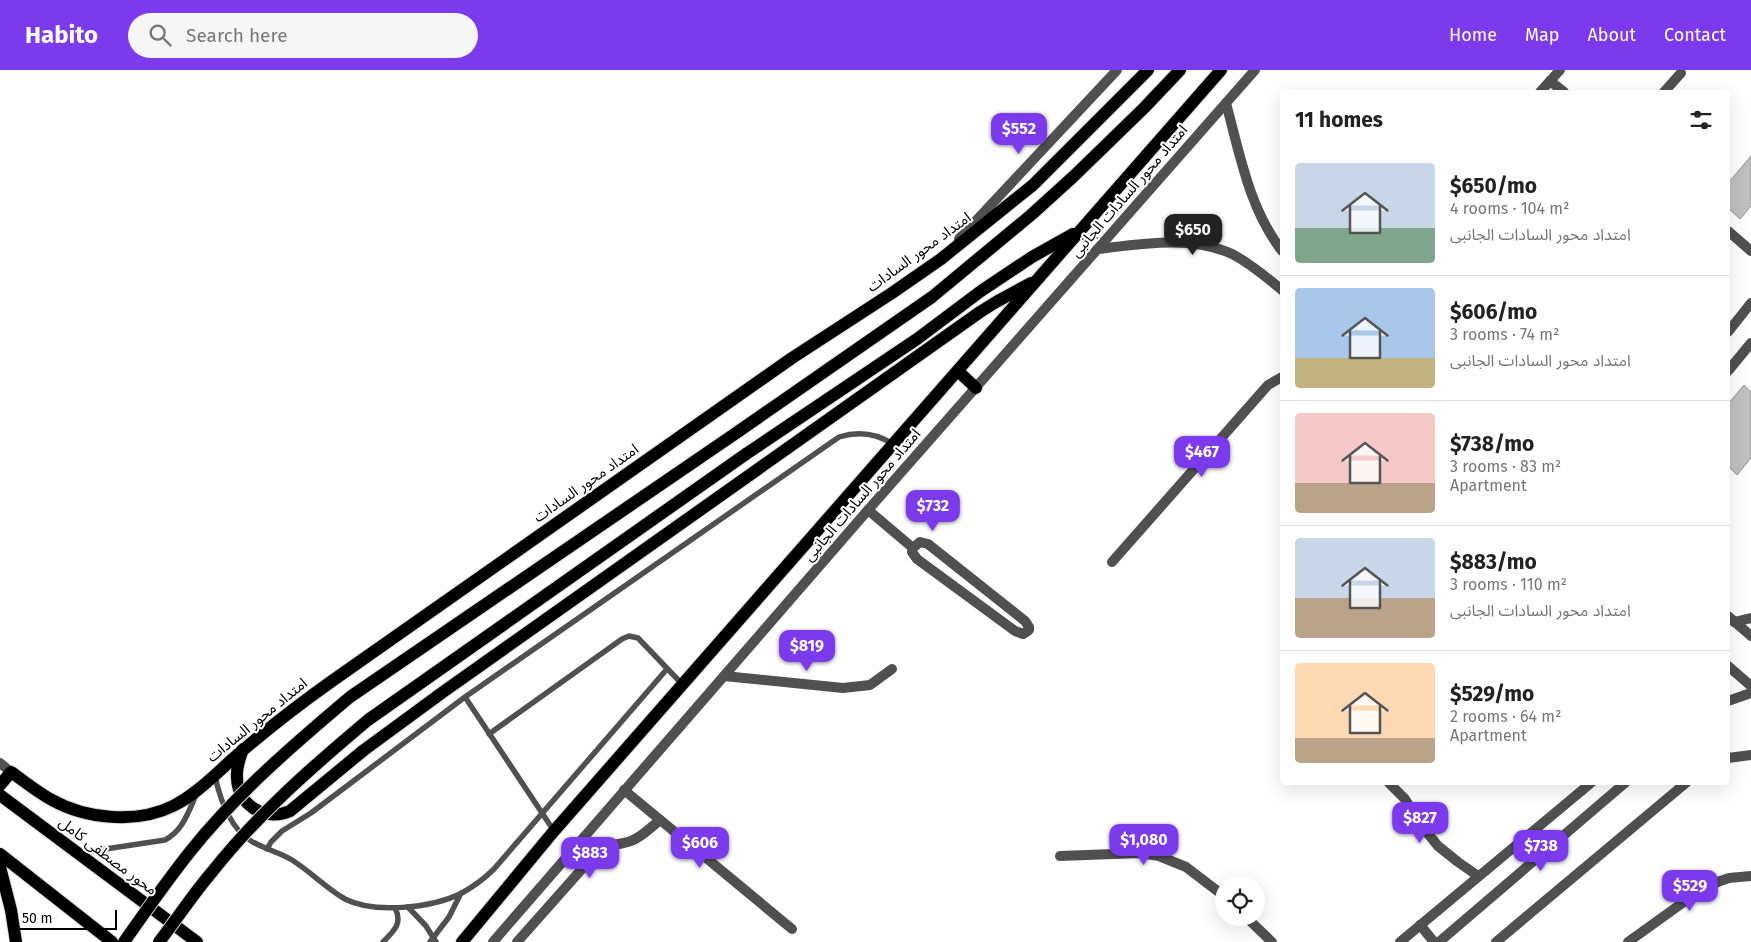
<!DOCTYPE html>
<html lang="en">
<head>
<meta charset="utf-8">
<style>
  body { margin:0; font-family:"Fira Sans","Noto Sans Arabic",sans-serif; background:#f6f6f6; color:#222; height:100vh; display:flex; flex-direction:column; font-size:19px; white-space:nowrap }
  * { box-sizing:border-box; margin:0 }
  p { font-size:16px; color:#767676 }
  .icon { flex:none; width:28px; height:28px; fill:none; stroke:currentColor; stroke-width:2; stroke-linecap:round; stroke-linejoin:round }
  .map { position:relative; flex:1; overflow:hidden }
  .sheet { position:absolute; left:1280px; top:20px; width:450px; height:695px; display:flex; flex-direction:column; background:#fff; border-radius:5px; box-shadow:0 5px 20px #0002 }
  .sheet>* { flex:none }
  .tools { position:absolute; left:1215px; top:806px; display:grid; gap:10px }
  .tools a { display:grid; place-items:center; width:50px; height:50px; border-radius:50%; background:#fff; box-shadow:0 5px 20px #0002; font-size:25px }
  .scale { position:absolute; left:15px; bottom:12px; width:102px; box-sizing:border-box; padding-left:5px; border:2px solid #000; border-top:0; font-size:14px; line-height:18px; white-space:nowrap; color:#000; -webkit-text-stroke:4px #fff; paint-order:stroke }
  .price { position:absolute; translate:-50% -42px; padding:0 11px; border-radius:10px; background:#7c3aed; color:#fff; font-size:16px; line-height:32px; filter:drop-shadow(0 1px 2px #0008) }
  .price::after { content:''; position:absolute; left:50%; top:30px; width:15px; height:11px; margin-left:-8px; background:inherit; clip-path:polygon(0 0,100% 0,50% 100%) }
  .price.current { background:#222; color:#fff }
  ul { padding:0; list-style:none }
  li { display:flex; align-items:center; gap:15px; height:125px; padding:0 15px }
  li+li { border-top:1px solid #e0e0e0 }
  li span { display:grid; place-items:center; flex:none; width:140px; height:100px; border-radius:5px; color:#555 }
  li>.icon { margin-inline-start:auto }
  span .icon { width:60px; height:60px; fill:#fffc; stroke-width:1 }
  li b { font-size:21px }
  h2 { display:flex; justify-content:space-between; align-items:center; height:60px; padding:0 15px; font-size:21px }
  header { display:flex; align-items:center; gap:30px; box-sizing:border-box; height:70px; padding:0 25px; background:#7c3aed; color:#fff }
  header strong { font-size:24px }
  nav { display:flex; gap:28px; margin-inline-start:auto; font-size:18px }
  .search { width:350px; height:45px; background:#f6f6f6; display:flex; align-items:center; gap:12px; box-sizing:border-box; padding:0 18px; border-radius:28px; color:#767676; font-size:19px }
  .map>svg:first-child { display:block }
  .building { fill:#c0c0c0; stroke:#949494 }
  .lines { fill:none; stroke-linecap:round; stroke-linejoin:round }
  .primary-casing { stroke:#dbdbdb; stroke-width:14 }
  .service { stroke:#505050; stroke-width:5.5 }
  .minor { stroke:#505050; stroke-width:10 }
  .tertiary { stroke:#505050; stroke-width:10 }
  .primary { stroke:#000; stroke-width:12 }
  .primary-bridge-casing { stroke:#dbdbdb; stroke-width:14; stroke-linecap:butt }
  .primary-bridge { stroke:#000; stroke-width:12 }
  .labels { text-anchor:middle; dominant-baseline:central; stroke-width:4; stroke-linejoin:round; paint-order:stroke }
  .street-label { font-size:15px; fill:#000; stroke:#fff }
</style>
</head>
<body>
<header>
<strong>Habito</strong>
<div class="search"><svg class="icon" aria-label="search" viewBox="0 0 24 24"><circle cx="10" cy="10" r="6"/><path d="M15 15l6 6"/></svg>Search here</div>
<nav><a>Home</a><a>Map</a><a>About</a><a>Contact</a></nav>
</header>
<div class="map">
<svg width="1751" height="872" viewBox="0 0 1751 872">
  <rect width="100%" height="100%" fill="#fff"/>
  <g class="building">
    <polygon points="1751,86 1751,136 1740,149 1728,138 1728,113"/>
    <polygon points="1744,315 1751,322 1751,388 1737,405 1728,396 1728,334"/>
  </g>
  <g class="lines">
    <g class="primary-casing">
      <g id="primary">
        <polyline points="958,301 976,318"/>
        <polyline points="739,361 932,227 1031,145 1074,106 1144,38 1180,0"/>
        <polyline points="746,384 917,269 981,221 1032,187 1073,164"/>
        <path d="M243 679C240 688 236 697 237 707 237 735 265 752 290 741L364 680 443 622 980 242 996 232 1031 213"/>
        <path d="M0 715 11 702C24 711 37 722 52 730 86 749 137 754 173 736 199 723 220 699 242 681 271 656 301 633 332 611L792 288 892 223 941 189 1033 115 1148 0"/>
        <polyline points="0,725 197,872"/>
        <polyline points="0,784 112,872"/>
        <polyline points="0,797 11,840 16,872"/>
        <polyline points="462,872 554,761 1221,0"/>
      </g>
    </g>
    <g class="service">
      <polyline points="465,627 554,761"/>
      <polyline points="489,664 622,569 629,566 638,568 683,615"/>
      <path d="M215 706C220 729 230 758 251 771 264 779 279 782 292 790 311 802 326 818 345 829 374 844 431 838 460 824 473 817 484 809 494 799L667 599"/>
      <path d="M267 779 271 772 282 761 311 743 465 627 839 367C858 361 876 363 893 374"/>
      <path d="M79 783 165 770C183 760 188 743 196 725"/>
      <polyline points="408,837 426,856 436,872"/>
      <path d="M383 872C394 861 403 853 395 838"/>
      <polyline points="430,872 449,847 461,823"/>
    </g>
    <g class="minor">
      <polyline points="1550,11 1564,22"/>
      <polyline points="1540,22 1560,0"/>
      <polyline points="1664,22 1681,3"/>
      <polyline points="1728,161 1751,181"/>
      <polyline points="1728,262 1751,233"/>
      <polyline points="1728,301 1751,273"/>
      <polyline points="868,440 913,478"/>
      <polygon points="920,472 928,474 1025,551 1029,557 1029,560 1023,564 1015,561 917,489 912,482 913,478"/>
      <polyline points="1112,492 1268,315 1282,307"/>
      <polyline points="724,606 843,618 870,615 892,599"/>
      <polyline points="1728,688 1751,685"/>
      <polyline points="1388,712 1405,729 1421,755 1438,776 1458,792 1478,806"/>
      <polyline points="624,720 792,859"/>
      <polyline points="1060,786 1140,783 1159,786 1186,797 1224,826"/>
      <polyline points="1247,848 1272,872"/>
      <path d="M517 872 597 782C607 774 620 775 631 771 642 767 651 757 660 750"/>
      <polyline points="1496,872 1687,712"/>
      <polyline points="1628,872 1706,816 1729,808 1751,806"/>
    </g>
    <g class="tertiary">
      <path d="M1226 33C1240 85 1249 138 1282 181"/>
      <polyline points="959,169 1117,0"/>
      <path d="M1098 179C1140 174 1192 165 1232 184 1250 193 1266 207 1282 220"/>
      <polyline points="1728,546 1751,566"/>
      <polyline points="1734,552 1751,548"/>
      <polyline points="1728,596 1751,616"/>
      <polyline points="1728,631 1751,623"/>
      <polyline points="0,693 11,702"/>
      <polyline points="1420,855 1434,872"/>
      <polyline points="493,872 868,440 1255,0"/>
      <polyline points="1400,872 1592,712"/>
      <polyline points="1439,872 1626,712"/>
    </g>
    <use href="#primary" class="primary"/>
    <g class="primary-bridge-casing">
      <g id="primary-bridge">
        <path d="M124 872C145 842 166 812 189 783 235 725 293 675 350 627L739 361"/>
        <path d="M159 872C177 849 193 824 212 802 257 745 312 697 368 650L746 384"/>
      </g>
    </g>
    <use href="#primary-bridge" class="primary-bridge"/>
  </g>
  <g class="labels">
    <g class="street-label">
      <text transform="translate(1129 121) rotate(-49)">امتداد محور السادات الجانبى</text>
      <text transform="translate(919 182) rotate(-36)">امتداد محور السادات</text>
      <text transform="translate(586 413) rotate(-35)">امتداد محور السادات</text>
      <text transform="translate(862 425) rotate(-49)">امتداد محور السادات الجانبى</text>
      <text transform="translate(257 650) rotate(-39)">امتداد محور السادات</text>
      <text transform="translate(108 786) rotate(37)">محور مصطفى كامل</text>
    </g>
  </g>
</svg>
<div class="tools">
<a><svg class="icon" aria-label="locate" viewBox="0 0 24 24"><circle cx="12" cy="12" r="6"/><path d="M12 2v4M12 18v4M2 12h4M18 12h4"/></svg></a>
</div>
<div class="scale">50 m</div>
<b class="price" style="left:1019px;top:85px">$552</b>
<b class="price current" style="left:1193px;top:186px">$650</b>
<b class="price" style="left:1202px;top:408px">$467</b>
<b class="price" style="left:933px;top:462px">$732</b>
<b class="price" style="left:807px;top:602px">$819</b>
<b class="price" style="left:1420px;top:774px">$827</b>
<b class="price" style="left:1144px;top:796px">$1,080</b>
<b class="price" style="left:700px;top:799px">$606</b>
<b class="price" style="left:1541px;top:802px">$738</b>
<b class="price" style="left:590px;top:809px">$883</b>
<b class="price" style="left:1690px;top:842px">$529</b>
<section class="sheet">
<h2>11 homes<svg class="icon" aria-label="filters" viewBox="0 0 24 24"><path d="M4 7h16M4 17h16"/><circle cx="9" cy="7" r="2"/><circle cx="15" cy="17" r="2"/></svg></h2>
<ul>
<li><span style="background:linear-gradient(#c9d6e8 65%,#7fa58c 0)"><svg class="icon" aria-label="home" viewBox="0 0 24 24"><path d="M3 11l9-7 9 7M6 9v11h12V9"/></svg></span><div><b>$650/mo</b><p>4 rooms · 104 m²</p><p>امتداد محور السادات الجانبى</p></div></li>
<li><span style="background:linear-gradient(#a9c7e8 70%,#c2b280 0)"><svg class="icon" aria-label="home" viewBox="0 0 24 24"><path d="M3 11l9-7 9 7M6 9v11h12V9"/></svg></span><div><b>$606/mo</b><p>3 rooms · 74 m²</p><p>امتداد محور السادات الجانبى</p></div></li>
<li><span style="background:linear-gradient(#f6c9c9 70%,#b9a48a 0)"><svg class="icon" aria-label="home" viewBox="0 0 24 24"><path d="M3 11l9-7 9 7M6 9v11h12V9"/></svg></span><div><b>$738/mo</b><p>3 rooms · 83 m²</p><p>Apartment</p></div></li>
<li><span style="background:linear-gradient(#c9d6e8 60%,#b9a48a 0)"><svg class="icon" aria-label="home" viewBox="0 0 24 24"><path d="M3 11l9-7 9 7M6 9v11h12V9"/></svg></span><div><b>$883/mo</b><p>3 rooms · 110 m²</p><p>امتداد محور السادات الجانبى</p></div></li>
<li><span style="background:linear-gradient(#ffd9b3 75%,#b9a48a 0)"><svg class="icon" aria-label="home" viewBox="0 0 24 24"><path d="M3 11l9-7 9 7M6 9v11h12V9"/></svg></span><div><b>$529/mo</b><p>2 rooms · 64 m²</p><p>Apartment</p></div></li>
</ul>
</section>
</div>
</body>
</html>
